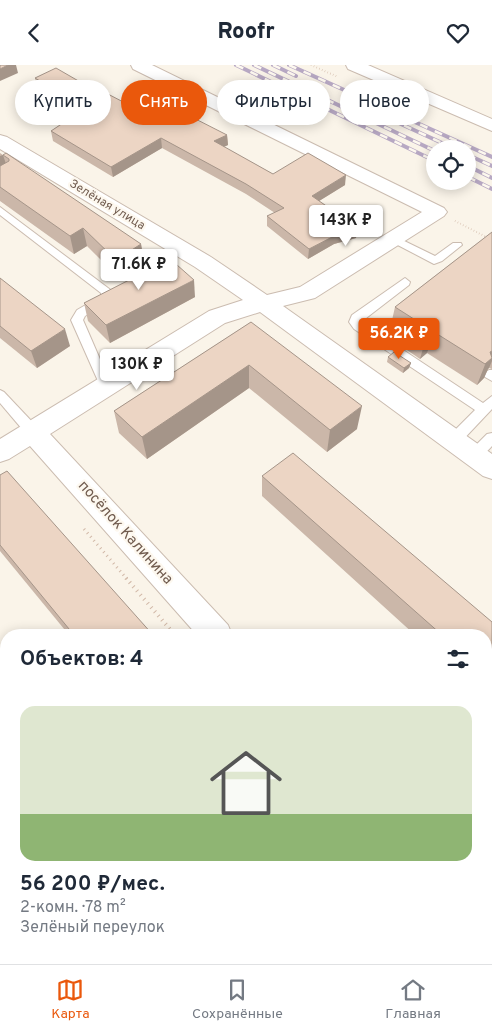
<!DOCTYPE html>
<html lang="ru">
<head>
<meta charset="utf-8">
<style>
  body { margin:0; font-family:Overpass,sans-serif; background:#f2f2f3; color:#1f2937; height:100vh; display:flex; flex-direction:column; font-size:19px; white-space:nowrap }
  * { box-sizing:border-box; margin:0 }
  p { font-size:16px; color:#747a83 }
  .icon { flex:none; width:28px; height:28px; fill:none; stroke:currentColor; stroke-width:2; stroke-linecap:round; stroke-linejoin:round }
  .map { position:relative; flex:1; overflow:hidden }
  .details { position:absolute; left:0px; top:564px; width:492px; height:336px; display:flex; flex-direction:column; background:#fff; border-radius:20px 20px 0 0; box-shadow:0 2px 12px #0003 }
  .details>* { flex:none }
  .guide { position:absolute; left:15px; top:15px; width:462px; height:45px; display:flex; gap:10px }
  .fabs { position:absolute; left:426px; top:75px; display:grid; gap:10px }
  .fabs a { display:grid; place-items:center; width:50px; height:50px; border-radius:50%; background:#fff; box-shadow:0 2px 12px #0003; font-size:25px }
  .price { position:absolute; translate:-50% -42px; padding:0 11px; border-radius:5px; background:#fff; color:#222; font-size:16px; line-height:32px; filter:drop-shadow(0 1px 2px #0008) }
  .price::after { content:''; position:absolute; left:50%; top:30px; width:15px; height:11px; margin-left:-8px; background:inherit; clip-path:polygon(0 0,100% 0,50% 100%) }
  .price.on { background:#ea580c; color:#fff }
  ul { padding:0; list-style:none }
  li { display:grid; align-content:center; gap:10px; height:265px; padding:0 20px }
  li+li { border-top:1px solid #e0e1e3 }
  li span { display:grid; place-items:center; height:155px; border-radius:15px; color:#555 }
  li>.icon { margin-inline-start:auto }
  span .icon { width:90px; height:90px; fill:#fffc; stroke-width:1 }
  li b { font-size:21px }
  h2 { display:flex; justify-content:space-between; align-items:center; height:60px; padding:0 20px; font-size:21px }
  .chip { padding:0 18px; border-radius:22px; background:#fff; box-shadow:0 2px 12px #0003; font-size:18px; line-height:45px }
  .chip.on { background:#ea580c; color:#fff }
  header { display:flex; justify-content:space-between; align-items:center; height:65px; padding:0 20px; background:#fff; font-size:22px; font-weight:800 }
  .dock { display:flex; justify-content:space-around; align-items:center; height:70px; border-top:1px solid #e0e1e3; background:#fff; font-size:14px; color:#747a83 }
  .dock a { display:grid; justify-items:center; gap:2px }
  .dock .on { color:#ea580c }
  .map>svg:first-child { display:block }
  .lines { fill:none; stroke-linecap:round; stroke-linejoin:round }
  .service-casing { stroke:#cbbcb0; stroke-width:2 }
  .minor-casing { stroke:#cbbcb0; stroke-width:2 }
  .tertiary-casing { stroke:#cbbcb0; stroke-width:2 }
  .path-far2 { stroke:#d1b8a7; stroke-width:2; stroke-dasharray:0.5 2.5; stroke-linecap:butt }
  .path-far1 { stroke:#d1b8a7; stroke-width:3; stroke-dasharray:1 4; stroke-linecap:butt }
  .path { stroke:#d1b8a7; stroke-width:4; stroke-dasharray:1 4.5; stroke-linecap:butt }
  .service { fill:#fff; fill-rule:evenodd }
  .minor { fill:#fff; fill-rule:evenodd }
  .tertiary { fill:#fff; fill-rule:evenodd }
  .rail-casing { stroke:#b7a8c3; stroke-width:4 }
  .rail { stroke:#fdf8ef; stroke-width:2.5; stroke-dasharray:8; stroke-linecap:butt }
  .wall { fill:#cbb7a9 }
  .shaded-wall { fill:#a59589 }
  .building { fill:#ecd5c4; stroke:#a59589 }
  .labels { text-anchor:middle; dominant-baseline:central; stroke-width:4.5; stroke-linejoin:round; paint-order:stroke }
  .far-street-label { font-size:12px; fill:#715c4f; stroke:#fdf8ef }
  .street-label { font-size:15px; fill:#715c4f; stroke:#fdf8ef }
</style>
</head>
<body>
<header><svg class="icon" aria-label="back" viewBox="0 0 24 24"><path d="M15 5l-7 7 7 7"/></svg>Roofr<svg class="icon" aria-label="heart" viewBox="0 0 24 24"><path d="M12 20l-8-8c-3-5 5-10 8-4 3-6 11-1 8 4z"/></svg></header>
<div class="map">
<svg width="492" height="899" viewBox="0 0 492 899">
  <rect width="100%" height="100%" fill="#faf4e9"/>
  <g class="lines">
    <g class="service-casing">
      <g id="service">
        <polygon points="0,142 112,226 111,236 85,251 83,255 112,322 110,325 102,325 71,255 77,245 101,231 101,228 0,150"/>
        <polygon points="394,171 435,191 453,178 461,178 462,180 442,196 434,199 390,176 389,174 390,172"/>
        <polygon points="405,213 410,217 409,220 361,257 483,338 492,331 492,344 458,380 448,380 447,376 448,372 475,345 354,264 349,257 352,250"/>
        <polygon points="489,305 492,305 492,316 485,312 483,309"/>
        <polygon points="0,325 4,327 38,363 39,367 38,371 28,371 0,338"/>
        <path d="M492 368V381C485 388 479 398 469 395L467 391 469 387 487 369Z"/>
        <polygon points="492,838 492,861 486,863 486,840"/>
        <polygon points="250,894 271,894 274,899 253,899"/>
        <polygon points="439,894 461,894 458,899 436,899"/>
      </g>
    </g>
    <g class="minor-casing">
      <g id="minor">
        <polygon points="131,0 152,0 444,143 447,147 444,151 315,233 283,241 492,389 492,414 483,411 260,247 225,258 50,369 228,560 232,570 197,570 30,381 9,394 0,397 0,374 209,246 243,235 195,202 0,84 0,70 7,72 211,192 267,230 300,222 422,147 133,4"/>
        <polygon points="486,849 492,852 492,894 486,891"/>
      </g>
    </g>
    <g class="tertiary-casing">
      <polygon id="tertiary" points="346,0 368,0 492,54 492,66 348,4"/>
    </g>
    <g class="path-far2">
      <polyline points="311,0 338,12"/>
      <polyline points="455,156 492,175"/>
    </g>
    <polyline class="path-far1" points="84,464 127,514"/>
    <polyline class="path" points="126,513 175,570"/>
    <use href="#service" class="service"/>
    <use href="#minor" class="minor"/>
    <use href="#tertiary" class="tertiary"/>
    <g class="rail-casing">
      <g id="rail">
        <polyline points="236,0 435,96"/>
        <polyline points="254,0 435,86"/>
        <polyline points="273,0 296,11"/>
        <polyline points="289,0 492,92"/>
        <polyline points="375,47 455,84"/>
        <polyline points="468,90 492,101"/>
        <polyline points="468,101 492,113"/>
        <polyline points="468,112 492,124"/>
      </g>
    </g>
    <use href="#rail" class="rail"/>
  </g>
  <g class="wall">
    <polygon points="35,13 101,29 156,54 227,70 228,80 224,82 273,109 345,120 319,136 358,163 356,173 334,179 308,194 267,161 267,151 275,148 246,129 162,83 113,112 53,76 51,66 66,56 65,48 72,44 37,22"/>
    <polygon points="0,88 3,90 6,98 3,90 141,179 144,197 119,213 87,181 74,189 0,136"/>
    <polygon points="492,167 492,304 489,303 488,304 484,313 477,320 427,288 420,294 404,283 406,274 390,264 395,242"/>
    <polygon points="132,210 195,232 110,278 88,256 84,238 132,214"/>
    <polygon points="0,213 70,281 37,303 0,273"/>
    <polygon points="251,257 357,364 327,387 249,323 147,394 119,368 114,346"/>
    <polygon points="388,292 411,298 409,303 403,308 387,297"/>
    <polygon points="0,410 153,570 69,570 0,486"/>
    <polygon points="262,411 492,557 492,640 486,634 486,570 415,570 262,431"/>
    <polygon points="336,894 401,894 396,899 340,899"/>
  </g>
  <g class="shaded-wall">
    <polygon points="8,0 16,0 18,8 0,16 0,4"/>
    <polygon points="227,70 228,80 214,86 214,76"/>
    <polygon points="161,73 162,83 113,112 111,102"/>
    <polygon points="3,90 9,108 0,112 0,91"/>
    <polygon points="346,110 345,120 311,141 312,131"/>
    <polygon points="83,163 87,181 74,189 70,171"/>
    <polygon points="358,163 356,173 334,179 308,194 309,184 336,170"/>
    <polygon points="141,179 144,197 119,213 116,195"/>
    <polygon points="194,215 195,232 110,278 106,260"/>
    <polygon points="65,264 70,281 37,303 31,286"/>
    <polygon points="434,267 427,288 420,294 426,273"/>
    <polygon points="492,286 492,296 489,303 488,304 484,313 477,320 490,287"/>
    <polygon points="411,298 409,303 403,308 404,303"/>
    <polygon points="249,300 249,323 147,394 142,372"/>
    <polygon points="362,341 357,364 327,387 330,365"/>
  </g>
  <g class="building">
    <polygon points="0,0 8,0 0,4"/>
    <polygon points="56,3 101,29 104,27 156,54 174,43 227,70 214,76 273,109 308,88 346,110 312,131 358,163 336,170 309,184 267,151 284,143 246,119 161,73 111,102 51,66 72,52 65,48 80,40 35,13"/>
    <polygon points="6,88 141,179 116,195 83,163 70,171 0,122 0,101 9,96 9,94 3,90"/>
    <polygon points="492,167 492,286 490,287 492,293 485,299 434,267 426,273 409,262 417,256 395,242"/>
    <polygon points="168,192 194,215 106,260 84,238 135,212 132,210"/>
    <polygon points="0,213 65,264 31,286 0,261"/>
    <polygon points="251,257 362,341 330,365 249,300 142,372 114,346"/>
    <polygon points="394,287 411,298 404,303 388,292"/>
    <polygon points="293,388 492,557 492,615 486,610 486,570 442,570 262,411"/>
    <polygon points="7,406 153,570 74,570 0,480 0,410"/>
    <polygon points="486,740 489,743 486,746"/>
    <polygon points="342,894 401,894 396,899 346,899"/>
  </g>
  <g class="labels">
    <g class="far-street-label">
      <text transform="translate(107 140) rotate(31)">Зелёная улица</text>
    </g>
    <g class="street-label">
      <text transform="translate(125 468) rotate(48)">посёлок Калинина</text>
    </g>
  </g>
</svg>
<div class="fabs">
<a><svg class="icon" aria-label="locate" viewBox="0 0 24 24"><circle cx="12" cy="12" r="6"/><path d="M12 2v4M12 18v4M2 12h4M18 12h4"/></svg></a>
</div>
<b class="price" style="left:346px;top:182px">143K ₽</b>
<b class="price" style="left:139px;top:226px">71.6K ₽</b>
<b class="price on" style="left:399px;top:295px">56.2K ₽</b>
<b class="price" style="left:137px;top:326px">130K ₽</b>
<div class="guide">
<a class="chip">Купить</a>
<a class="chip on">Снять</a>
<a class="chip">Фильтры</a>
<a class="chip">Новое</a>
</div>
<section class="details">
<h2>Объектов: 4<svg class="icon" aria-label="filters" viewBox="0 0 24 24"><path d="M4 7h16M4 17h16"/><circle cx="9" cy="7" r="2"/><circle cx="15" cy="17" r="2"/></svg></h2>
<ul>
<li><span style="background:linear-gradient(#dfe7d0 70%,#8fb573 0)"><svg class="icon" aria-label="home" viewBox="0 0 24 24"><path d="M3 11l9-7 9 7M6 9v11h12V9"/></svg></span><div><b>56 200 ₽/мес.</b><p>2-комн. · 78 m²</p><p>Зелёный переулок</p></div></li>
</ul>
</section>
</div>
<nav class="dock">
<a class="on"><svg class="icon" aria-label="map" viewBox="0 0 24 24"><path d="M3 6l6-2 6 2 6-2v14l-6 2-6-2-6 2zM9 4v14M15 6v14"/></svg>Карта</a>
<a><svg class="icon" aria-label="saved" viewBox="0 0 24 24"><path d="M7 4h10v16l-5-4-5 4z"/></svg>Сохранённые</a>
<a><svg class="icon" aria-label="home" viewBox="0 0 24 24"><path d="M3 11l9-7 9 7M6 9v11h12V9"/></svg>Главная</a>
</nav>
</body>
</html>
